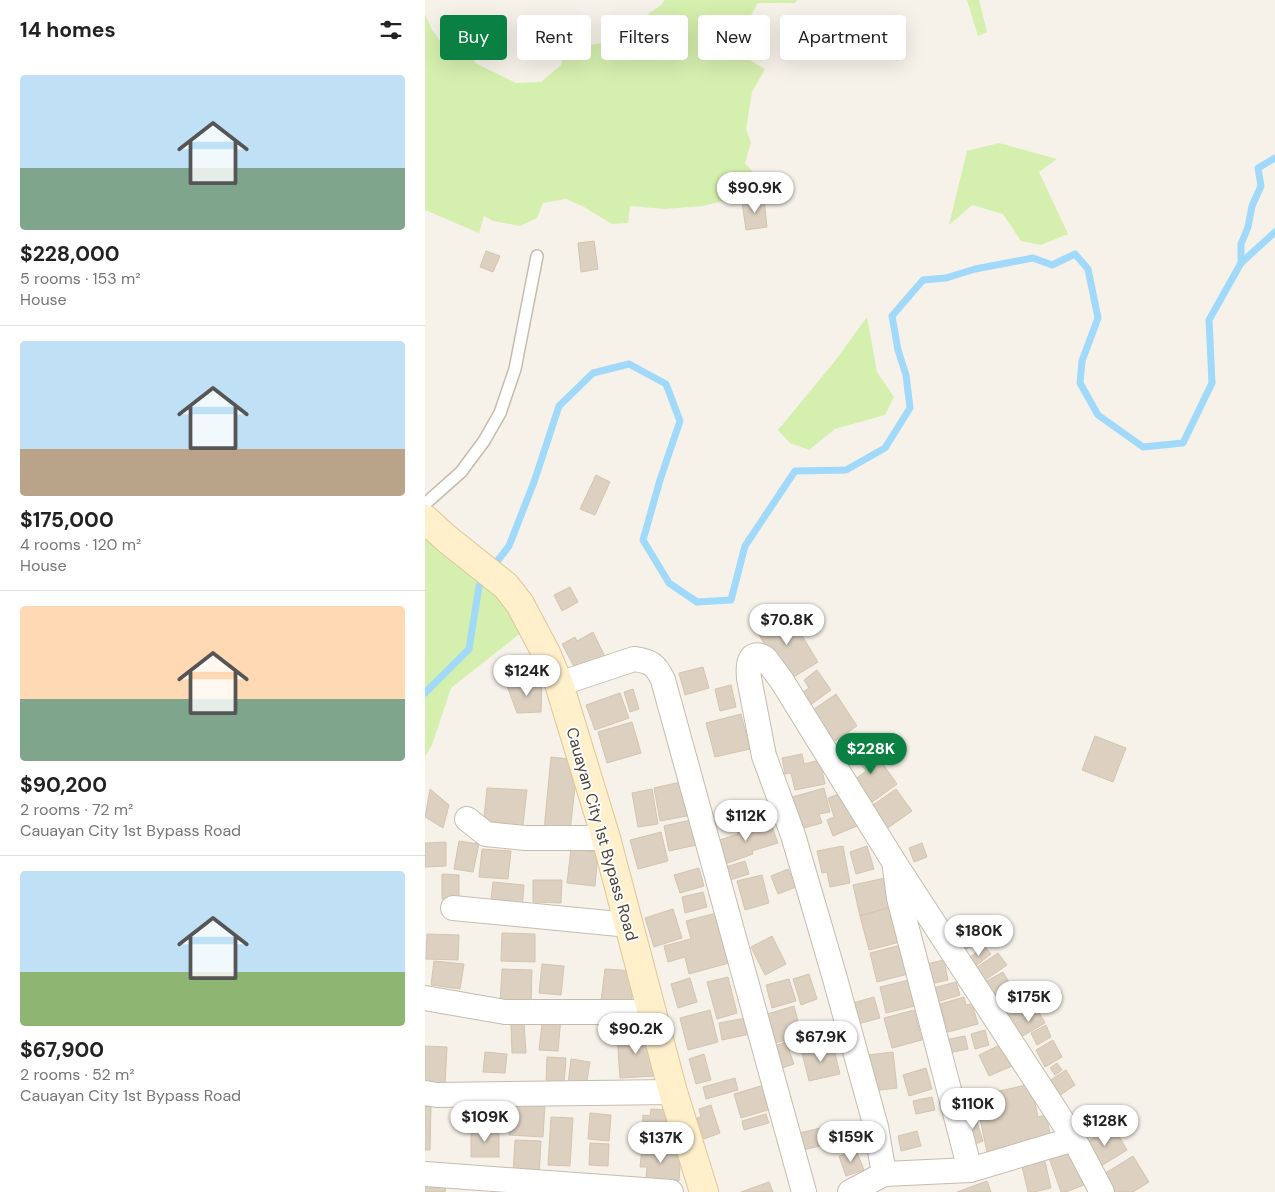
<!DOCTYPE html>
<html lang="en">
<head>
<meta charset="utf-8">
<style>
  body { margin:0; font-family:"DM Sans",sans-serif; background:#f2f2f2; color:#222; height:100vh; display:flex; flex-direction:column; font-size:19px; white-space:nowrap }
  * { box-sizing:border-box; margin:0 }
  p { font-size:16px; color:#767676 }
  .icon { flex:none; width:28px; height:28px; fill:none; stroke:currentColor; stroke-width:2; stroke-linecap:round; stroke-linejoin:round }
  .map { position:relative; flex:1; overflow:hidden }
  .side { display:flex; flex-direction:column; background:#fff; width:425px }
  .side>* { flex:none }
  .banner { position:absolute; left:15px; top:15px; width:475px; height:45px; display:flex; gap:10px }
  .price { position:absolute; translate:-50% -42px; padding:0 11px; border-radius:18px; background:#fff; color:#222; font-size:16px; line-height:32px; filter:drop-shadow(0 1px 2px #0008) }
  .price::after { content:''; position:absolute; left:50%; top:30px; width:15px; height:11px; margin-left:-8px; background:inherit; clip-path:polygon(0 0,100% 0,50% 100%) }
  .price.current { background:#0b8043; color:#fff }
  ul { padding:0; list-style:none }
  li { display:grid; align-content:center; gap:10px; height:265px; padding:0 20px }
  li+li { border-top:1px solid #e0e0e0 }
  li span { display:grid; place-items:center; height:155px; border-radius:5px; color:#555 }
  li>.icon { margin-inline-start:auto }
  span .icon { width:90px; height:90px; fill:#fffc; stroke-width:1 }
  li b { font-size:21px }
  h2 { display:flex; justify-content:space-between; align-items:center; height:60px; padding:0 20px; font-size:21px }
  .chip { padding:0 18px; border-radius:5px; background:#fff; box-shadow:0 5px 20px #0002; font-size:18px; line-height:45px }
  .chip.current { background:#0b8043; color:#fff }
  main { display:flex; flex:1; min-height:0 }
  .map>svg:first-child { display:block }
  .green { fill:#d5efae }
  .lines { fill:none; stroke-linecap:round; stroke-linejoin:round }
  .stream { stroke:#a0d9f9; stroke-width:7 }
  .building { fill:#dcd0c0; stroke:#d5c4af }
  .lane-casing { stroke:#c6bcad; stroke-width:14 }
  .street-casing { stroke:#c6bcad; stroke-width:26 }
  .secondary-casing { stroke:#dec796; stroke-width:30 }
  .lane { stroke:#fff; stroke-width:11 }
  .street { stroke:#fff; stroke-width:24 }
  .secondary { stroke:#ffefca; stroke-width:28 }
  .labels { text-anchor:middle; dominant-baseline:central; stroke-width:4; stroke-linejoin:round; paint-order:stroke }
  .street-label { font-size:16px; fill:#4b4236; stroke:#fff }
</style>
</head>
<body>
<main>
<section class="side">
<h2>14 homes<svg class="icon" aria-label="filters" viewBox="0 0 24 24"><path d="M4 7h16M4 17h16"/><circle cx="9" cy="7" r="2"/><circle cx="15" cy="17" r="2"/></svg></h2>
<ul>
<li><span style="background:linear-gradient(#bfe0f5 60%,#7fa58c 0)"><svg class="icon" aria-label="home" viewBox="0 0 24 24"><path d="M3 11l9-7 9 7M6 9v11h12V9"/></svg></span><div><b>$228,000</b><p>5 rooms · 153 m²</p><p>House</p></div></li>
<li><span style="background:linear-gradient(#bfe0f5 70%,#b9a48a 0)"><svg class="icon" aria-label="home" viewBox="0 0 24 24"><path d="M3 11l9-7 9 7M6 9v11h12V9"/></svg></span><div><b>$175,000</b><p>4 rooms · 120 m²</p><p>House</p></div></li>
<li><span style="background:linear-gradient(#ffd9b3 60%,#7fa58c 0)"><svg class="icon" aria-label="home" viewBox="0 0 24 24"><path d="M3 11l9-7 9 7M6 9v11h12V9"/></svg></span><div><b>$90,200</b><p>2 rooms · 72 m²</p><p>Cauayan City 1st Bypass Road</p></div></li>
<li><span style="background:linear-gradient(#bfe0f5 65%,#8fb573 0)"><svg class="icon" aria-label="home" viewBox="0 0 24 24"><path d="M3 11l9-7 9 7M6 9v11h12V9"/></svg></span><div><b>$67,900</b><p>2 rooms · 52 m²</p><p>Cauayan City 1st Bypass Road</p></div></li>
</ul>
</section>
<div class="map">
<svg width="850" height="1192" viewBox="0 0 850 1192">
  <rect width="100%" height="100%" fill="#f6f2e9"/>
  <g class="green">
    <polygon points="240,0 372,0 370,3 333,3 306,49 340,69 327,92 321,129 326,143 320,163 329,173 298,201 278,206 240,209 205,206 203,223 187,224 159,207 141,199 118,203 112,218 95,226 68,221 59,216 54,233 0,210 0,14 7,30 26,55 33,49 24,22 34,22 47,46 50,63 91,83 116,82 136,65 140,50 182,42 235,6"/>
    <polygon points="542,0 554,0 562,32 553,36"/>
    <polygon points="574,143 632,159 614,172 643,234 616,245 596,241 578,214 547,205 524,225 542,151"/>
    <polygon points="442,317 452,372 469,397 460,415 410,429 384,450 365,443 353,430 410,361"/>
    <polygon points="0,534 42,569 75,601 97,632 26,688 7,745 0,757"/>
  </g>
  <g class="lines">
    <g class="stream">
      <polyline points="816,263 816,244 823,227 827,206 836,186 833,168 850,158"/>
      <polyline points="67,568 84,546 109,482 134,406 168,373 204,364 241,384 255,421 235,480 218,540 244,583 272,602 306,600 320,546 370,471 421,470 460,448 485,408 481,375 473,350 467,316 498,280 521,278 550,269 608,258 627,265 650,254 663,269 673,318 657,361 655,383 673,415 718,447 758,443 787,383 784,320 816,263 850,232"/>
      <polyline points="0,693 44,649 54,586 61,577"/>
    </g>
  </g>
  <g class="building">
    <polygon points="339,199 342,227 321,230 317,202"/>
    <polygon points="169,241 173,269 156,272 153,243"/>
    <polygon points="61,251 75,256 68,272 55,267"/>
    <polygon points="171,475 185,482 170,515 155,509"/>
    <polygon points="145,587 153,602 137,611 129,595"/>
    <polygon points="362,611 393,662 362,681 331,630"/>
    <polygon points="168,632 182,661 154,676 137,644 150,637 152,641"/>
    <polygon points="278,667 284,688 260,695 254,673"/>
    <polygon points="392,670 406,690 381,708 372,696 384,688 379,680"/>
    <polygon points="117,680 116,712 92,713 82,686"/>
    <polygon points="306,685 311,707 295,711 290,689"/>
    <polygon points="208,689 214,709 205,712 199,692"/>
    <polygon points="195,693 204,718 170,730 161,705"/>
    <polygon points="411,694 432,726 404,745 382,714"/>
    <polygon points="316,714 325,749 290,757 281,723"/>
    <polygon points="207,722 216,753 182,763 173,732"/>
    <polygon points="670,736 701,748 688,782 657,770"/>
    <polygon points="441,740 472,784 442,806 425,783 441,771 426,751"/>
    <polygon points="377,754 379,764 395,760 400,784 370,790 366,773 360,774 357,758"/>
    <polygon points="126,757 153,760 145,832 119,830"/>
    <polygon points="256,782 262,816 235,821 229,788"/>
    <polygon points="62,788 102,790 97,833 58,828"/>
    <polygon points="399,788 405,812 394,814 397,823 375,829 367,797"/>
    <polygon points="5,789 24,805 18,828 0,817"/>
    <polygon points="227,789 233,824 213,827 207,793"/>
    <polygon points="471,789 487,811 460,830 445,807"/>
    <polygon points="419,792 432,826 408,836 402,820 409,817 403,798"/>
    <polygon points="270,819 276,844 244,851 239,826"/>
    <polygon points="322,822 325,831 346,824 353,843 327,851 328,854 300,864 292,841 313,834 310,826"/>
    <polygon points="236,832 243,861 213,869 205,840"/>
    <polygon points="34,841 54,844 48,872 29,869"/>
    <polygon points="21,842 21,866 0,867 0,843"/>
    <polygon points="497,843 502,857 489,862 484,848"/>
    <polygon points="418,846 425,883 405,887 402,872 397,873 392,851"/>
    <polygon points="442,846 449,869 431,874 425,852"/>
    <polygon points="57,849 86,851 83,879 54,877"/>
    <polygon points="146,849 173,852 170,886 142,883"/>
    <polygon points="320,861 324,874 305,880 301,867"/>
    <polygon points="274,868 279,886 255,893 249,875"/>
    <polygon points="363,869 371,887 353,894 346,876"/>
    <polygon points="17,874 34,875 34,900 17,899"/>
    <polygon points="337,875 344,903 320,910 312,881"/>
    <polygon points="460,878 466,907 435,916 428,885"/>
    <polygon points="108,880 137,880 136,903 108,902"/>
    <polygon points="68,882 99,885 97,910 65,907"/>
    <polygon points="278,892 282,907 260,913 257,897"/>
    <polygon points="466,907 475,942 444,950 435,916"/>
    <polygon points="248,909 257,938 229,947 220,918"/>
    <polygon points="291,913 304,963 264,974 260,957 243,962 239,946 266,939 261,921"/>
    <polygon points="546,927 555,941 533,954 525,939"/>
    <polygon points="77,933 110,934 110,962 76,961"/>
    <polygon points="2,934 34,935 33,960 1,959"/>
    <polygon points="347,936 361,964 340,975 326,947"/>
    <polygon points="476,945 483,974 452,982 445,953"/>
    <polygon points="560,947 566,954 548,968 542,959"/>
    <polygon points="573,953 582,965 553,985 545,972"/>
    <polygon points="519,960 523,980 501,985 497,965"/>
    <polygon points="9,961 39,964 35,989 6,985"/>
    <polygon points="117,964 139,966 136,995 114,993"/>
    <polygon points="77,969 107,970 106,1004 75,1004"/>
    <polygon points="180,969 210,971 206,1004 176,1001"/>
    <polygon points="578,972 587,987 568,999 558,983"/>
    <polygon points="384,974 392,999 376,1005 368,979"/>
    <polygon points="303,977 312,1013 292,1019 282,982"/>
    <polygon points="265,978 272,1002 253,1008 246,984"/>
    <polygon points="364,979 371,1001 347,1008 341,985"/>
    <polygon points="484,980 490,1006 461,1013 455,987"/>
    <polygon points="531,982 535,995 512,1002 508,988"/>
    <polygon points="600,991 610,1009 580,1027 565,1001 580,992 584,1000"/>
    <polygon points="449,997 455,1018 433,1024 428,1003"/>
    <polygon points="539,997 541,1005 547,1004 553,1024 523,1032 515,1004"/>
    <polygon points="369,1006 377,1036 346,1044 339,1015"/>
    <polygon points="612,1009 620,1023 596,1037 588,1024"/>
    <polygon points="285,1010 293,1042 263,1050 255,1018"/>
    <polygon points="489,1010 497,1040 467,1048 459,1018"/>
    <polygon points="118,1015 136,1017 133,1051 114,1050"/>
    <polygon points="321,1018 325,1034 297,1040 294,1023"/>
    <polygon points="99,1023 101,1053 87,1053 86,1024"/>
    <polygon points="621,1025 626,1037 612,1045 606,1033"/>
    <polygon points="560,1030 564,1045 550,1049 546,1034"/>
    <polygon points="227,1033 229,1076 195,1078 192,1035"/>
    <polygon points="540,1036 543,1049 518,1054 515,1041"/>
    <polygon points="628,1040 637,1057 620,1067 611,1050"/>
    <polygon points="361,1042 369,1064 351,1070 343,1048"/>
    <polygon points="577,1044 587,1066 564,1076 554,1055"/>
    <polygon points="408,1045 415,1074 384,1081 377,1053"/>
    <polygon points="0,1046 22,1047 20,1084 0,1083"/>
    <polygon points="60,1052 82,1054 80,1073 58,1072"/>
    <polygon points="468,1052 472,1088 447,1091 443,1055"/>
    <polygon points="279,1054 286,1080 271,1084 264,1059"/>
    <polygon points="122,1057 141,1058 139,1084 121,1083"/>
    <polygon points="146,1059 165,1062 161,1086 143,1084"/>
    <polygon points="632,1063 637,1070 630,1075 625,1068"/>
    <polygon points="501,1068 507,1089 484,1096 478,1075"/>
    <polygon points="641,1070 650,1085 628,1100 618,1085"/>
    <polygon points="310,1078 313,1090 281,1099 278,1087"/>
    <polygon points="606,1084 613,1117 621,1115 626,1137 562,1152 554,1114 569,1111 565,1093"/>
    <polygon points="339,1085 346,1109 316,1118 309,1094"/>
    <polygon points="507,1097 510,1110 491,1114 488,1101"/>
    <polygon points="86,1103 120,1104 118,1137 84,1135"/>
    <polygon points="286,1105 295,1133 279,1139 272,1118 276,1117 274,1109"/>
    <polygon points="0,1106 6,1106 5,1150 0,1150"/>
    <polygon points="226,1109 242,1110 239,1144 221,1142 222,1132 217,1132 218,1115 225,1116"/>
    <polygon points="165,1113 186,1115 184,1141 163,1139"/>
    <polygon points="341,1114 344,1123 319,1130 317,1121"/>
    <polygon points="550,1116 558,1141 547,1145 539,1120"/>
    <polygon points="126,1117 148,1118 145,1166 123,1165"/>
    <polygon points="404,1126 408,1143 378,1150 374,1133"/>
    <polygon points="688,1126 702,1150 673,1168 659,1144"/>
    <rect x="46" y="1129" width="28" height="28"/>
    <polygon points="492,1131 496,1146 476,1151 473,1136"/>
    <polygon points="90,1140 116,1141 114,1177 88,1175"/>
    <polygon points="165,1143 184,1144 183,1166 164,1165"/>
    <polygon points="217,1148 256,1151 254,1181 221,1178 222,1167 215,1167"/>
    <polygon points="646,1149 659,1185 641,1192 636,1192 624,1158"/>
    <polygon points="431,1150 439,1170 421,1176 414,1156"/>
    <polygon points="708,1156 724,1182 708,1192 689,1192 679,1174"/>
    <polygon points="619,1157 626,1188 609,1192 603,1192 596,1162"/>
    <polygon points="562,1181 566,1192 532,1192"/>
    <polygon points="344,1182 348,1192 316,1192"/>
    <polygon points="0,1184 21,1187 20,1192 0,1192"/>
  </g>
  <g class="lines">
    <g class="lane-casing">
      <polyline id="lane" points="0,504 36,472 59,441 75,413 90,369 112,256"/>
    </g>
    <g class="street-casing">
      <g id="street">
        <path d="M134 684 209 659C226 661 231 665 238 680L379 1192"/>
        <polyline points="42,819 61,834 100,838 181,838"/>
        <polyline points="470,868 474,898 482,929 545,1170"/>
        <polyline points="28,908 204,925"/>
        <polyline points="0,998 80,1012 227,1012"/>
        <polyline points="0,1093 12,1095 248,1092"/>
        <polyline points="0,1174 246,1192"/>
        <path d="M459 1174 451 1127 409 975 368 835 339 756 324 678C323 667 323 648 340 658L357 681 469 862 649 1139 677 1192"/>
        <polyline points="425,1192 459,1174 545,1170 649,1139"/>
      </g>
    </g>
    <g class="secondary-casing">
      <polyline id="secondary" points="0,519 22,539 81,586 95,604 121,653 134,684 181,838 248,1092 279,1192"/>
    </g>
    <use href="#lane" class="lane"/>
    <use href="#street" class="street"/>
    <use href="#secondary" class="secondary"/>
  </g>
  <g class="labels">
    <g class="street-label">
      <text transform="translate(177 834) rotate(74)">Cauayan City 1st Bypass Road</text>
    </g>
  </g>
</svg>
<b class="price" style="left:330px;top:214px">$90.9K</b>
<b class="price" style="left:362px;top:646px">$70.8K</b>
<b class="price" style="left:102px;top:697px">$124K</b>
<b class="price current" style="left:446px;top:775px">$228K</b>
<b class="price" style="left:321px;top:842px">$112K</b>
<b class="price" style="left:554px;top:957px">$180K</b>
<b class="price" style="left:604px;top:1023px">$175K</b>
<b class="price" style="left:211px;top:1055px">$90.2K</b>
<b class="price" style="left:396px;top:1063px">$67.9K</b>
<b class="price" style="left:548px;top:1130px">$110K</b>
<b class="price" style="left:60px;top:1143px">$109K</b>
<b class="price" style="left:680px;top:1147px">$128K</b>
<b class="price" style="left:426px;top:1163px">$159K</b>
<b class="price" style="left:236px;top:1164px">$137K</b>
<div class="banner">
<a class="chip current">Buy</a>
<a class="chip">Rent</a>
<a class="chip">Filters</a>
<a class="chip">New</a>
<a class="chip">Apartment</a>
</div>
</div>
</main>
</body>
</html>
